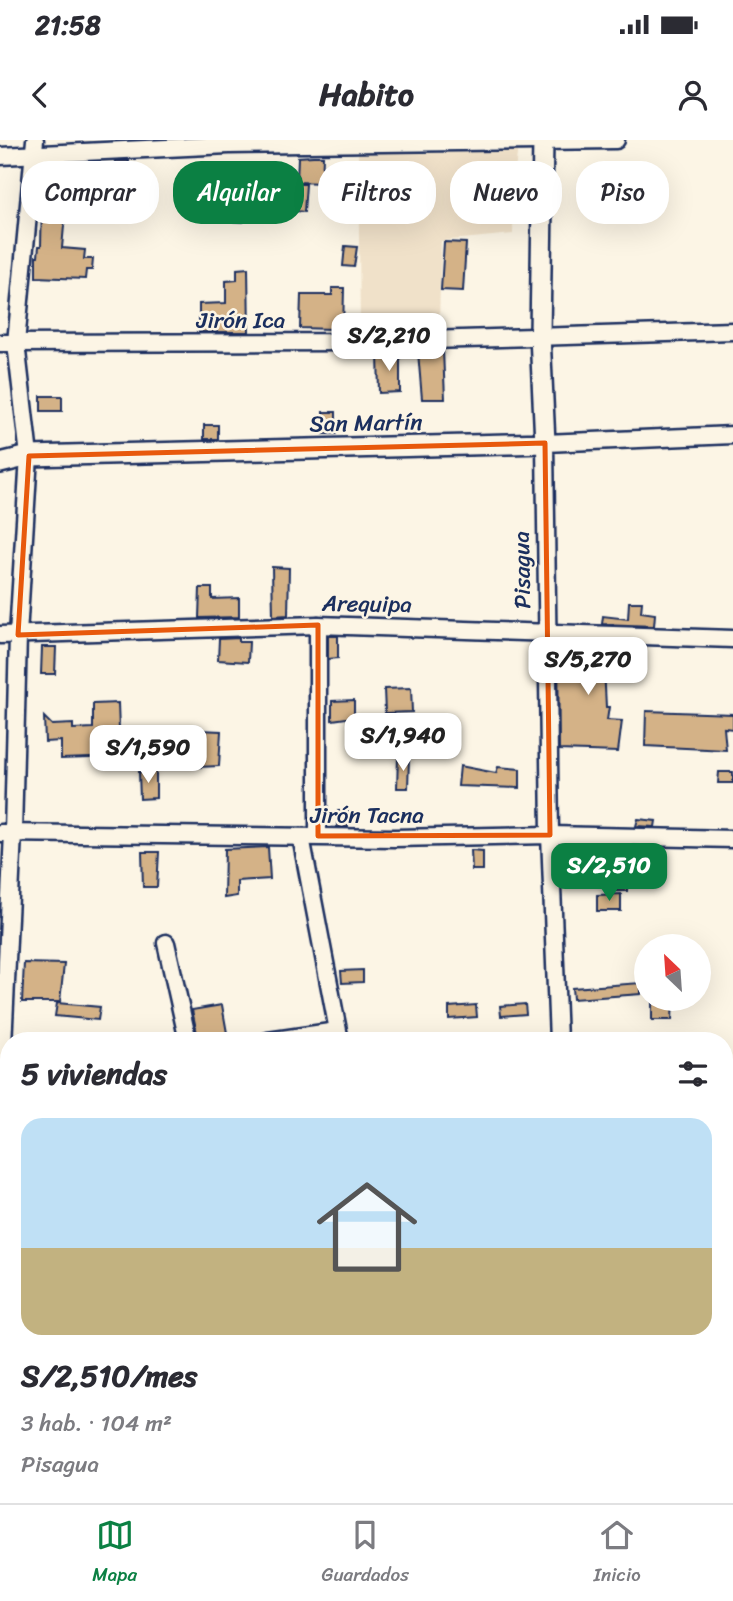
<!DOCTYPE html>
<html lang="es">
<head>
<meta charset="utf-8">
<style>
  body { margin:0; font-family:Sriracha,sans-serif; background:#f7f7f7; color:#2b2b33; height:100vh; display:flex; flex-direction:column; font-size:26px; white-space:nowrap }
  * { box-sizing:border-box; margin:0 }
  p { font-size:23px; color:#7c7c81 }
  .icon { flex:none; width:38px; height:38px; fill:none; stroke:currentColor; stroke-width:2; stroke-linecap:round; stroke-linejoin:round }
  .map { position:relative; flex:1; overflow:hidden }
  .sheet { position:absolute; left:0px; top:892px; width:733px; height:471px; display:flex; flex-direction:column; background:#fff; border-radius:28px 28px 0 0; box-shadow:0 7px 28px #0002 }
  .sheet>* { flex:none }
  .hud { position:absolute; left:21px; top:21px; width:691px; height:63px; display:flex; gap:14px }
  .needle { width:46px; rotate:335deg }
  .fabs { position:absolute; left:634px; top:794px; display:grid; gap:14px }
  .fabs a { display:grid; place-items:center; width:77px; height:77px; border-radius:50%; background:#fff; box-shadow:0 7px 28px #0002; font-size:35px }
  .price { position:absolute; translate:-50% -60px; padding:0 16px; border-radius:14px; background:#fff; color:#222; font-size:23px; line-height:46px; filter:drop-shadow(0 2px 4px #0008) }
  .price::after { content:''; position:absolute; left:50%; top:42px; width:21px; height:16px; margin-left:-10px; background:inherit; clip-path:polygon(0 0,100% 0,50% 100%) }
  .price.on { background:#0b8043; color:#fff }
  ul { padding:0; list-style:none }
  li { display:grid; align-content:center; gap:14px; height:371px; padding:0 21px }
  li span { display:grid; place-items:center; height:217px; border-radius:21px; color:#555 }
  li>.icon { margin-inline-start:auto }
  span .icon { width:126px; height:126px; fill:#fffc; stroke-width:1 }
  li b { font-size:30px }
  h2 { display:flex; justify-content:space-between; align-items:center; height:84px; padding:0 21px; font-size:30px }
  .tag { padding:0 24px; border-radius:28px; background:#fff; box-shadow:0 7px 28px #0002; font-size:24px; line-height:63px }
  .tag.on { background:#0b8043; color:#fff }
  .status { display:flex; justify-content:space-between; align-items:center; height:49px; padding:0 35px; background:#fff; direction:ltr }
  .status svg { height:19px; fill:currentColor }
  header { display:flex; justify-content:space-between; align-items:center; height:91px; padding:0 21px; background:#fff; font-size:32px; font-weight:700 }
  .tabs { display:flex; justify-content:space-around; align-items:center; height:98px; border-top:2px solid #e1e1e2; background:#fff; font-size:19px; color:#7c7c81 }
  .tabs a { display:grid; justify-items:center; gap:4px }
  .tabs .on { color:#0b8043 }
  .map>svg:first-child { display:block }
  .built { fill:#f0e1c9 }
  .green { fill:#a6ecb9; stroke:#608e8c; stroke-width:2 }
  .building { fill:#d4b287; stroke:#1b2f5e; stroke-width:2 }
  .lines { fill:none; stroke-linecap:round; stroke-linejoin:round }
  .minor-casing { stroke:#1b2f5e; stroke-width:21 }
  .tertiary-casing { stroke:#1b2f5e; stroke-width:24 }
  .minor { stroke:#fcf5e5; stroke-width:16 }
  .tertiary { stroke:#fcf5e5; stroke-width:19 }
  .marked { fill:none; stroke:#e8590c; stroke-width:5; stroke-linejoin:round }
  .labels { text-anchor:middle; dominant-baseline:central; stroke-width:5; stroke-linejoin:round; paint-order:stroke }
  .street-label { font-size:23px; fill:#1b2f5e; stroke:#fcf5e5 }
</style>
</head>
<body>
<div class="status"><b>21:58</b><svg viewBox="0 0 49 12"><path d="M0 12V9h3v3zM5 12V6h3v6zM10 12V3h3v9zM15 12V0h3v12zM26 1h20v11H26zM47 4h2v5h-2z"/></svg></div>
<header><svg class="icon" aria-label="back" viewBox="0 0 24 24"><path d="M15 5l-7 7 7 7"/></svg>Habito<svg class="icon" aria-label="person" viewBox="0 0 24 24"><circle cx="12" cy="8" r="4"/><path d="M4 21q1-7 8-7t8 7"/></svg></header>
<div class="map">
<svg width="733" height="1363" viewBox="0 0 733 1363">
  <rect width="100%" height="100%" fill="#fcf5e5"/>
  <filter id="ink" filterUnits="userSpaceOnUse"><feTurbulence type="fractalNoise" baseFrequency=".0143" numOctaves="2"/><feDisplacementMap in="SourceGraphic" scale="14" xChannelSelector="R" yChannelSelector="G"/><feConvolveMatrix kernelMatrix="1 2 1 2 8 2 1 2 1" color-interpolation-filters="sRGB"/></filter>
  <g filter="url(#ink)">
    <g class="built">
      <polygon points="518,6 514,39 513,94 441,101 439,186 360,187 358,7"/>
      <polygon points="576,1355 678,1355 677,1363 575,1363"/>
    </g>
    <polygon class="green" points="7,1137 9,1354 199,1354 199,1363 0,1363"/>
    <g class="building">
      <polygon points="313,16 323,16 322,43 297,42 298,17"/>
      <polygon points="115,21 129,21 125,54 111,52"/>
      <polygon points="281,44 306,44 304,72 279,69"/>
      <polygon points="235,54 246,56 243,82 231,81"/>
      <polygon points="42,62 66,64 62,108 85,110 84,119 93,119 92,130 86,130 85,139 36,137 36,116 38,116 39,106 41,106"/>
      <polygon points="444,102 466,103 463,151 441,150"/>
      <polygon points="345,106 357,107 354,127 343,126"/>
      <polygon points="248,128 249,192 199,192 199,164 226,163 226,141 237,140 237,129"/>
      <polygon points="332,148 344,148 343,192 332,192 332,189 300,188 301,155 332,155"/>
      <polygon points="432,210 443,210 445,259 422,259 418,212 432,213"/>
      <polygon points="378,213 400,213 400,252 379,253"/>
      <rect x="41" y="256" width="21" height="15"/>
      <polygon points="323,272 336,272 336,294 324,294"/>
      <rect x="204" y="285" width="14" height="14"/>
      <polygon points="272,427 289,428 288,475 273,476"/>
      <polygon points="200,448 212,448 212,459 239,458 239,477 199,478"/>
      <polygon points="629,462 642,462 641,472 655,474 654,486 602,484 603,476 628,479"/>
      <polygon points="328,496 338,496 338,518 328,519"/>
      <polygon points="239,498 239,502 249,502 248,522 218,520 219,499"/>
      <polygon points="558,504 633,506 631,528 604,527 606,567 609,567 607,580 622,581 618,612 559,610"/>
      <polygon points="42,507 56,507 55,534 41,534"/>
      <polygon points="411,548 412,572 385,573 384,549"/>
      <polygon points="354,560 354,577 332,580 332,561"/>
      <polygon points="118,563 120,617 61,619 61,601 45,602 44,577 52,585 73,584 73,589 93,588 93,564"/>
      <polygon points="646,571 733,574 733,589 724,588 726,610 645,606"/>
      <polygon points="199,590 221,591 219,626 198,627"/>
      <polygon points="398,617 409,618 408,648 397,648"/>
      <polygon points="460,626 496,633 498,627 520,629 520,648 458,646"/>
      <polygon points="139,632 156,632 156,658 140,659"/>
      <polygon points="719,632 733,632 733,643 718,643"/>
      <polygon points="338,671 348,671 348,687 337,687"/>
      <polygon points="638,679 656,681 655,687 636,686"/>
      <polygon points="268,707 270,739 237,741 237,756 224,758 225,709"/>
      <polygon points="471,710 483,711 483,730 472,730"/>
      <polygon points="650,711 664,711 663,733 650,732"/>
      <polygon points="142,712 159,712 157,747 143,747"/>
      <polygon points="628,712 627,751 616,751 615,728 562,730 561,714"/>
      <polygon points="621,754 621,771 597,771 597,755"/>
      <polygon points="24,823 64,824 60,862 22,862"/>
      <polygon points="363,830 363,842 342,843 341,831"/>
      <polygon points="641,843 641,854 573,859 572,848"/>
      <polygon points="652,859 673,859 672,880 652,880"/>
      <polygon points="57,863 100,867 98,880 55,876"/>
      <polygon points="525,864 526,874 501,876 500,866"/>
      <polygon points="222,865 227,893 198,898 192,870"/>
      <polygon points="476,865 477,877 449,879 449,867"/>
    </g>
    <g class="lines">
      <g class="minor-casing">
        <g id="minor">
          <polyline points="0,16 229,5 616,0"/>
          <polyline points="0,203 362,202 733,191"/>
          <polyline points="318,485 318,696"/>
          <polyline points="0,495 318,485 733,499"/>
          <polyline points="0,693 394,698 550,695 733,699"/>
          <polyline points="301,697 340,901"/>
          <polyline points="166,803 188,901"/>
          <polyline points="268,901 337,891"/>
          <polyline points="558,901 550,695 545,303 733,295"/>
          <polyline points="724,938 733,937"/>
          <polyline points="0,969 13,693 18,495 29,316 16,203 35,0"/>
          <polyline points="0,1028 9,1027"/>
          <polyline points="724,1129 733,1048"/>
          <polyline points="0,1130 9,1129"/>
          <polyline points="724,1257 733,1257"/>
          <polyline points="309,1354 309,1363"/>
          <polyline points="415,1354 417,1363"/>
          <polyline points="568,1354 568,1363"/>
          <polyline points="209,1363 209,1354"/>
          <polyline points="702,1363 703,1354"/>
        </g>
      </g>
      <g class="tertiary-casing">
        <polyline id="tertiary" points="0,323 29,316 545,303 540,195 543,0"/>
      </g>
      <use href="#minor" class="minor"/>
      <use href="#tertiary" class="tertiary"/>
    </g>
  </g>
  <path class="marked" d="M545 303 550 695 318 696V485L18 495 29 316Z"/>
  <g class="labels">
    <g class="street-label">
      <text x="241" y="180">Jirón Ica</text>
      <text transform="translate(366 283) rotate(-1)">San Martín</text>
      <text transform="translate(522 430) rotate(-91)">Pisagua</text>
      <text transform="translate(367 464) rotate(1)">Arequipa</text>
      <text x="367" y="675">Jirón Tacna</text>
    </g>
  </g>
</svg>
<div class="fabs">
<a><svg class="needle" viewBox="-14 -14 28 28"><path d="M0-13l5 13h-10z" fill="#e53935"/><path d="M0 13l5-13h-10z" fill="#7c7c81"/></svg></a>
</div>
<b class="price" style="left:389px;top:233px">S/2,210</b>
<b class="price" style="left:588px;top:557px">S/5,270</b>
<b class="price" style="left:403px;top:633px">S/1,940</b>
<b class="price" style="left:148px;top:645px">S/1,590</b>
<b class="price on" style="left:609px;top:763px">S/2,510</b>
<div class="hud">
<a class="tag">Comprar</a>
<a class="tag on">Alquilar</a>
<a class="tag">Filtros</a>
<a class="tag">Nuevo</a>
<a class="tag">Piso</a>
</div>
<section class="sheet">
<h2>5 viviendas<svg class="icon" aria-label="filters" viewBox="0 0 24 24"><path d="M4 7h16M4 17h16"/><circle cx="9" cy="7" r="2"/><circle cx="15" cy="17" r="2"/></svg></h2>
<ul>
<li><span style="background:linear-gradient(#bfe0f5 60%,#c2b280 0)"><svg class="icon" aria-label="home" viewBox="0 0 24 24"><path d="M3 11l9-7 9 7M6 9v11h12V9"/></svg></span><div><b>S/2,510/mes</b><p>3 hab. · 104 m²</p><p>Pisagua</p></div></li>
</ul>
</section>
</div>
<nav class="tabs">
<a class="on"><svg class="icon" aria-label="map" viewBox="0 0 24 24"><path d="M3 6l6-2 6 2 6-2v14l-6 2-6-2-6 2zM9 4v14M15 6v14"/></svg>Mapa</a>
<a><svg class="icon" aria-label="saved" viewBox="0 0 24 24"><path d="M7 4h10v16l-5-4-5 4z"/></svg>Guardados</a>
<a><svg class="icon" aria-label="home" viewBox="0 0 24 24"><path d="M3 11l9-7 9 7M6 9v11h12V9"/></svg>Inicio</a>
</nav>
</body>
</html>
